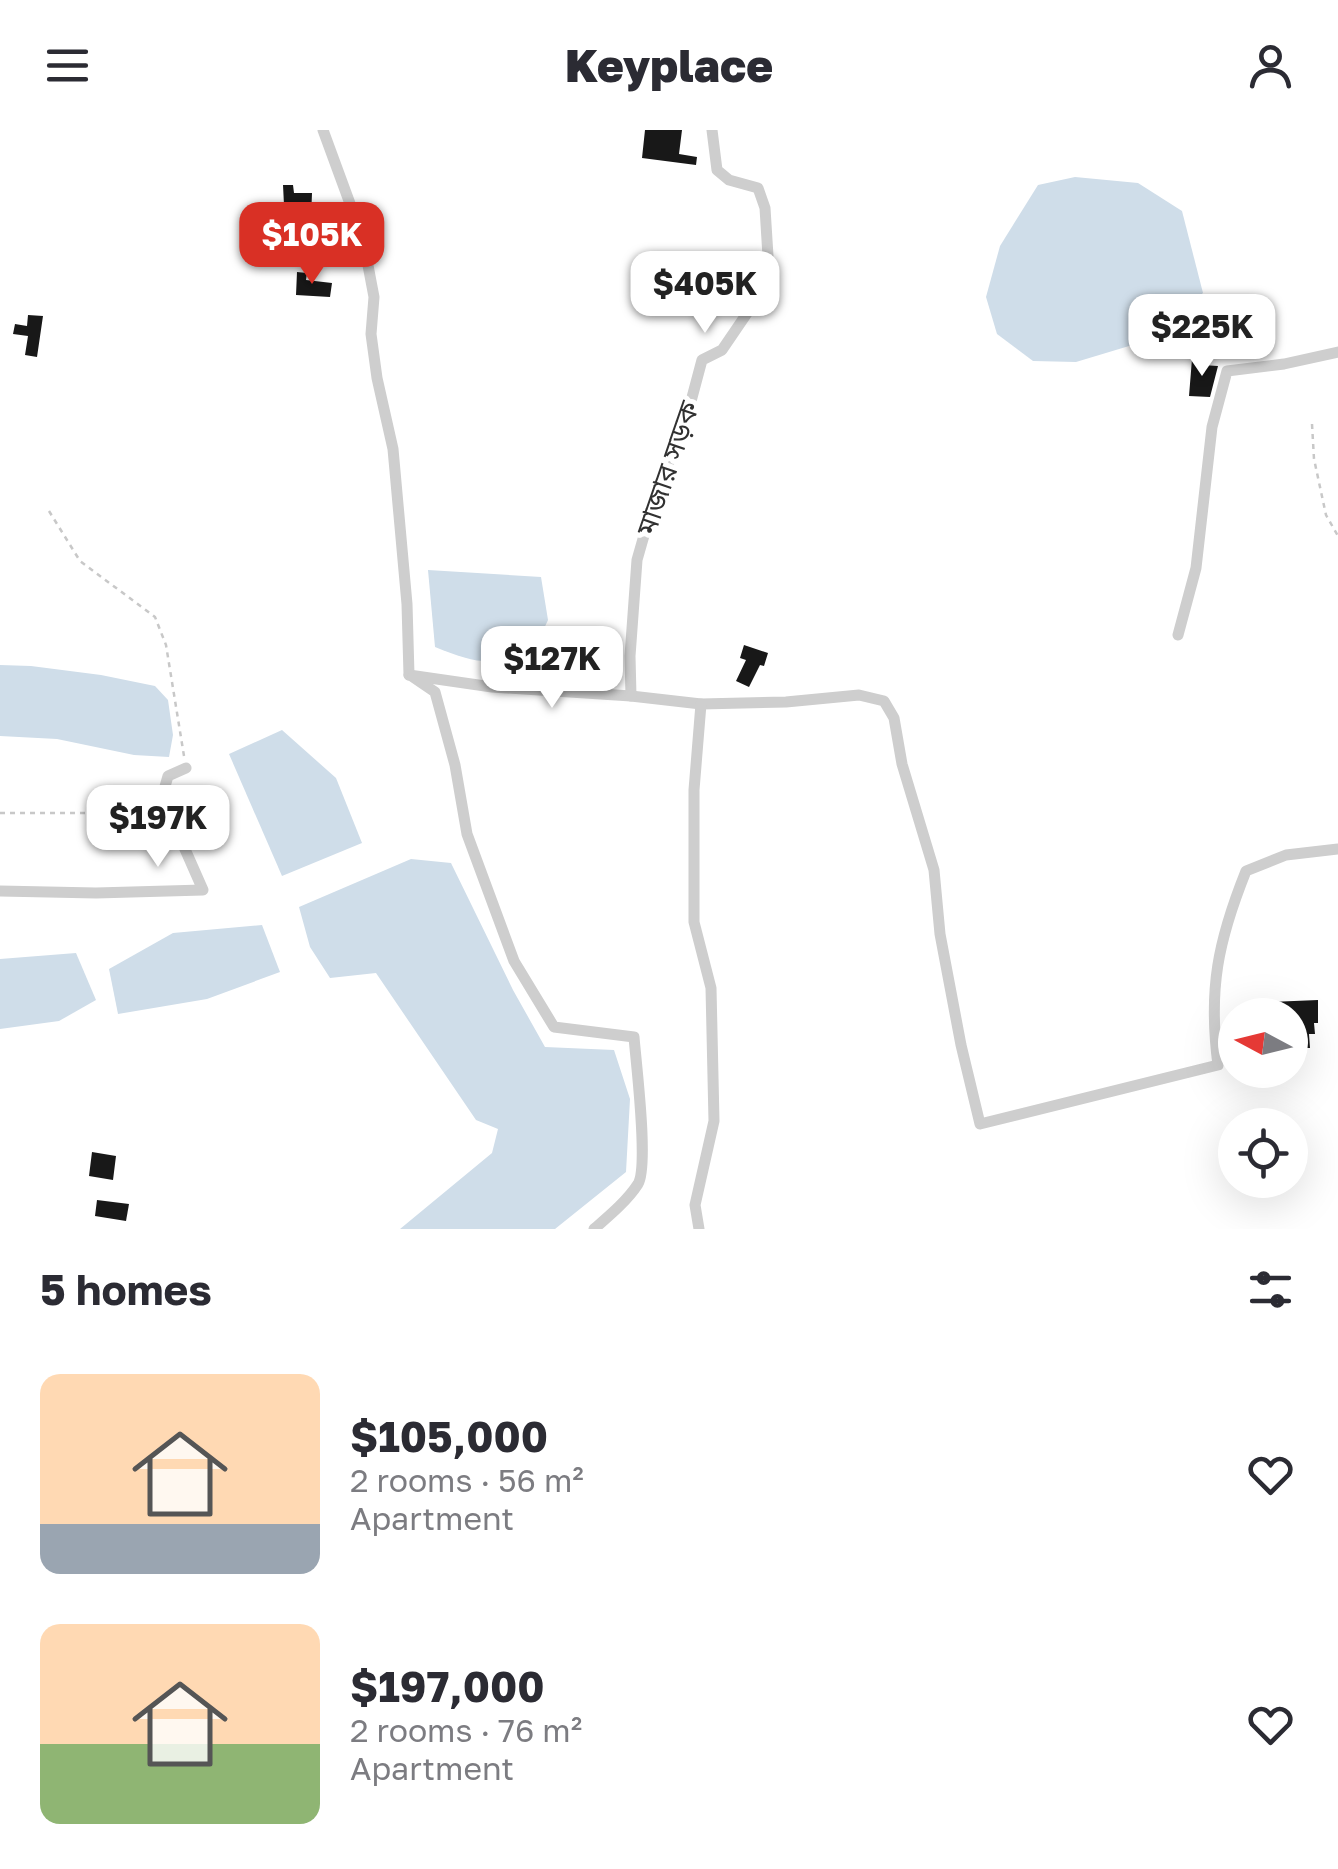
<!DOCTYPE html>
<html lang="en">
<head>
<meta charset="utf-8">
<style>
  body { margin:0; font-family:"Golos Text","Noto Sans Bengali",sans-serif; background:#f7f7f7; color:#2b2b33; height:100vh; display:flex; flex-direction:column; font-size:38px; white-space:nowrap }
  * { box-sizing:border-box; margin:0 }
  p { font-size:32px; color:#7c7c81 }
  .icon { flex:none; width:55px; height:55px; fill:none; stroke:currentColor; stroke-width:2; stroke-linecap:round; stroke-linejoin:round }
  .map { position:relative; height:1099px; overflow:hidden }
  .panel { display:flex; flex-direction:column; background:#fff; flex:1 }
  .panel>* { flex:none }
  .needle { width:65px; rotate:277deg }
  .fabs { position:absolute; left:1218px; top:868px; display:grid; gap:20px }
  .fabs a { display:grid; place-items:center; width:90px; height:90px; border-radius:50%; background:#fff; box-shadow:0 10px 40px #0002; font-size:50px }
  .price { position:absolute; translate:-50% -85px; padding:0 22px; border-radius:20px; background:#fff; color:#222; font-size:32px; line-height:65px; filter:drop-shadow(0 2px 5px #0008) }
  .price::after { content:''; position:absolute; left:50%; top:60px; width:30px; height:22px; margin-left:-15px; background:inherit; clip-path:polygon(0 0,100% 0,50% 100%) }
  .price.on { background:#d93025; color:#fff }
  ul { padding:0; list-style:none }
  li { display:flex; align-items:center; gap:30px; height:250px; padding:0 40px }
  li span { display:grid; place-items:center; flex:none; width:280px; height:200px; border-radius:20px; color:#555 }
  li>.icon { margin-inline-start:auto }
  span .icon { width:120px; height:120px; fill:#fffc; stroke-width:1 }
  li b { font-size:42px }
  h2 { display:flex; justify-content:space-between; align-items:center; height:120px; padding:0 40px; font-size:42px }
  header { display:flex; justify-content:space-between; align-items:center; height:130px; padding:0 40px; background:#fff; font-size:45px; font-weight:800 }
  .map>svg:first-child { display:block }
  .water { fill:#cfdde9 }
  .building { fill:#181818 }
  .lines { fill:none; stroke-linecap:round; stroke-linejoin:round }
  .path { stroke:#c8c8c8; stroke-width:2.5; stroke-dasharray:5 5; stroke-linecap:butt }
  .street { stroke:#cecece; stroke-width:11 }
  .labels { text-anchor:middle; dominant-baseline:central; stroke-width:10; stroke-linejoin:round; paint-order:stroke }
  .street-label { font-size:28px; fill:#313131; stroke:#fff }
</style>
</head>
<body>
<header><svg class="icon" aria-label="menu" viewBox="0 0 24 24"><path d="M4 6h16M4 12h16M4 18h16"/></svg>Keyplace<svg class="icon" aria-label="person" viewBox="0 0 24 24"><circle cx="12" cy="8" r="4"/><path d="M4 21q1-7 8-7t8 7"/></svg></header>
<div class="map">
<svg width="1338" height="1099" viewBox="0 0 1338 1099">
  <rect width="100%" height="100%" fill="#fff"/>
  <g class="water">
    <polygon points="1075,47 1138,53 1182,81 1203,163 1149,210 1076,232 1033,231 997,204 986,167 1000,116 1038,55"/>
    <path d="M428 440 541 447 548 490 533 522C492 537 474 533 435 517Z"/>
    <polygon points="0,535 31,536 101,545 155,556 168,570 173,605 169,627 134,625 57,609 0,606"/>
    <polygon points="282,600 336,648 362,713 282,746 229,624"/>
    <polygon points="411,729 451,733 513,860 545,917 614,920 630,969 626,1042 555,1099 400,1099 492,1023 498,999 476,990 376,843 330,848 310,817 299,777"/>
    <polygon points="262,795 280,842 207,869 118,884 109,839 173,803"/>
    <polygon points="76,823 96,870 59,891 0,899 0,829"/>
  </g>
  <g class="building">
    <polygon points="645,0 682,0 679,24 697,27 696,35 642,28"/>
    <polygon points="283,55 293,55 294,63 312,63 311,89 299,88 299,75 284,75"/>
    <polygon points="297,142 307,143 306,150 332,153 330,167 296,165"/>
    <polygon points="28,185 43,186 37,227 25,225 28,206 13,204 15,194 27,196"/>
    <polygon points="1192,229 1202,230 1202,235 1218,236 1210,267 1189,266"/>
    <polygon points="744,515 768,523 764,536 760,535 749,557 736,551 746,530 740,528"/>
    <polygon points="1318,870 1318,893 1314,893 1315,904 1309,904 1310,918 1295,918 1294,905 1290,905 1290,885 1247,885 1247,873"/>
    <polygon points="92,1022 116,1026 113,1050 89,1046"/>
    <polygon points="97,1070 129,1074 126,1091 95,1086"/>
  </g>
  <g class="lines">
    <g class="path">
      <polyline points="1312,294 1314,329 1326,385 1338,406"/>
      <polyline points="49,381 80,431 155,487 166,515 184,626"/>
      <polyline points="0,683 92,683 116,679 148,678 152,675"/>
    </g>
    <g class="street">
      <polyline points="323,0 363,109 374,167 371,204 377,248 393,319 407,474 409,545"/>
      <polyline points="1178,505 1196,438 1212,297 1227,241 1284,234 1338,222"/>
      <path d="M409 545 492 557 631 566 701 574 786 572 859 565 884 571 894 588 902 634 934 740 940 804 961 915 980 994 1218 935C1208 859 1218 811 1246 741L1286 725 1338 719"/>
      <path d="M413 547 435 562 455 635 467 704 514 831 554 897 634 907C636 933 649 1036 638 1054 627 1071 609 1086 594 1099"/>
      <polyline points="631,566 630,526 637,430 655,367 686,290 702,230 722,220 754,173 768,126 765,78 758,58 729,50 717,40 712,0"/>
      <polyline points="0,761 96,763 203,760 162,667 168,646 186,638"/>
      <polyline points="699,1099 695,1075 714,991 711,858 694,792 694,660 701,574"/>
    </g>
  </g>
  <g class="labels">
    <g class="street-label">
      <text transform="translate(667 338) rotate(-71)">মাজার সড়ক</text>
    </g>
  </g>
</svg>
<div class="fabs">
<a><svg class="needle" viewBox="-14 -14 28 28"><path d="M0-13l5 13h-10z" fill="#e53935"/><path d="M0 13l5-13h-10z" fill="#7c7c81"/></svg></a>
<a><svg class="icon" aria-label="locate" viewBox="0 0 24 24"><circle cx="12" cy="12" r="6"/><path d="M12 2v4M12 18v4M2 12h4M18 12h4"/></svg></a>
</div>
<b class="price on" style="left:312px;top:157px">$105K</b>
<b class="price" style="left:705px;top:206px">$405K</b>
<b class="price" style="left:1202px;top:249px">$225K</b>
<b class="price" style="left:552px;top:581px">$127K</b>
<b class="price" style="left:158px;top:740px">$197K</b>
</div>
<section class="panel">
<h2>5 homes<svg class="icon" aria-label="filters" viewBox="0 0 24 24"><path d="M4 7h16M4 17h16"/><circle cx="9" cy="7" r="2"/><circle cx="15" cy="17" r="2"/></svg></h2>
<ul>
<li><span style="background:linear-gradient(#ffd9b3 75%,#9aa5b1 0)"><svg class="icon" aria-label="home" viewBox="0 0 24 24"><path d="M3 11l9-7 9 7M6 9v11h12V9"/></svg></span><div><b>$105,000</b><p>2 rooms · 56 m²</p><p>Apartment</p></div><svg class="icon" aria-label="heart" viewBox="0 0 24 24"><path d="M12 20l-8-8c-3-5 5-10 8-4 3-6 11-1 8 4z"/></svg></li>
<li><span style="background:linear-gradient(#ffd9b3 60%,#8fb573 0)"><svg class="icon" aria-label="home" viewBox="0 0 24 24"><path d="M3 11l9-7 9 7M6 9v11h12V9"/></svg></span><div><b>$197,000</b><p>2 rooms · 76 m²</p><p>Apartment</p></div><svg class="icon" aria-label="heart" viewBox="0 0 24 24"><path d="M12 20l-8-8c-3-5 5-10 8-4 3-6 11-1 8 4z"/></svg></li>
</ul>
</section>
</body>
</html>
